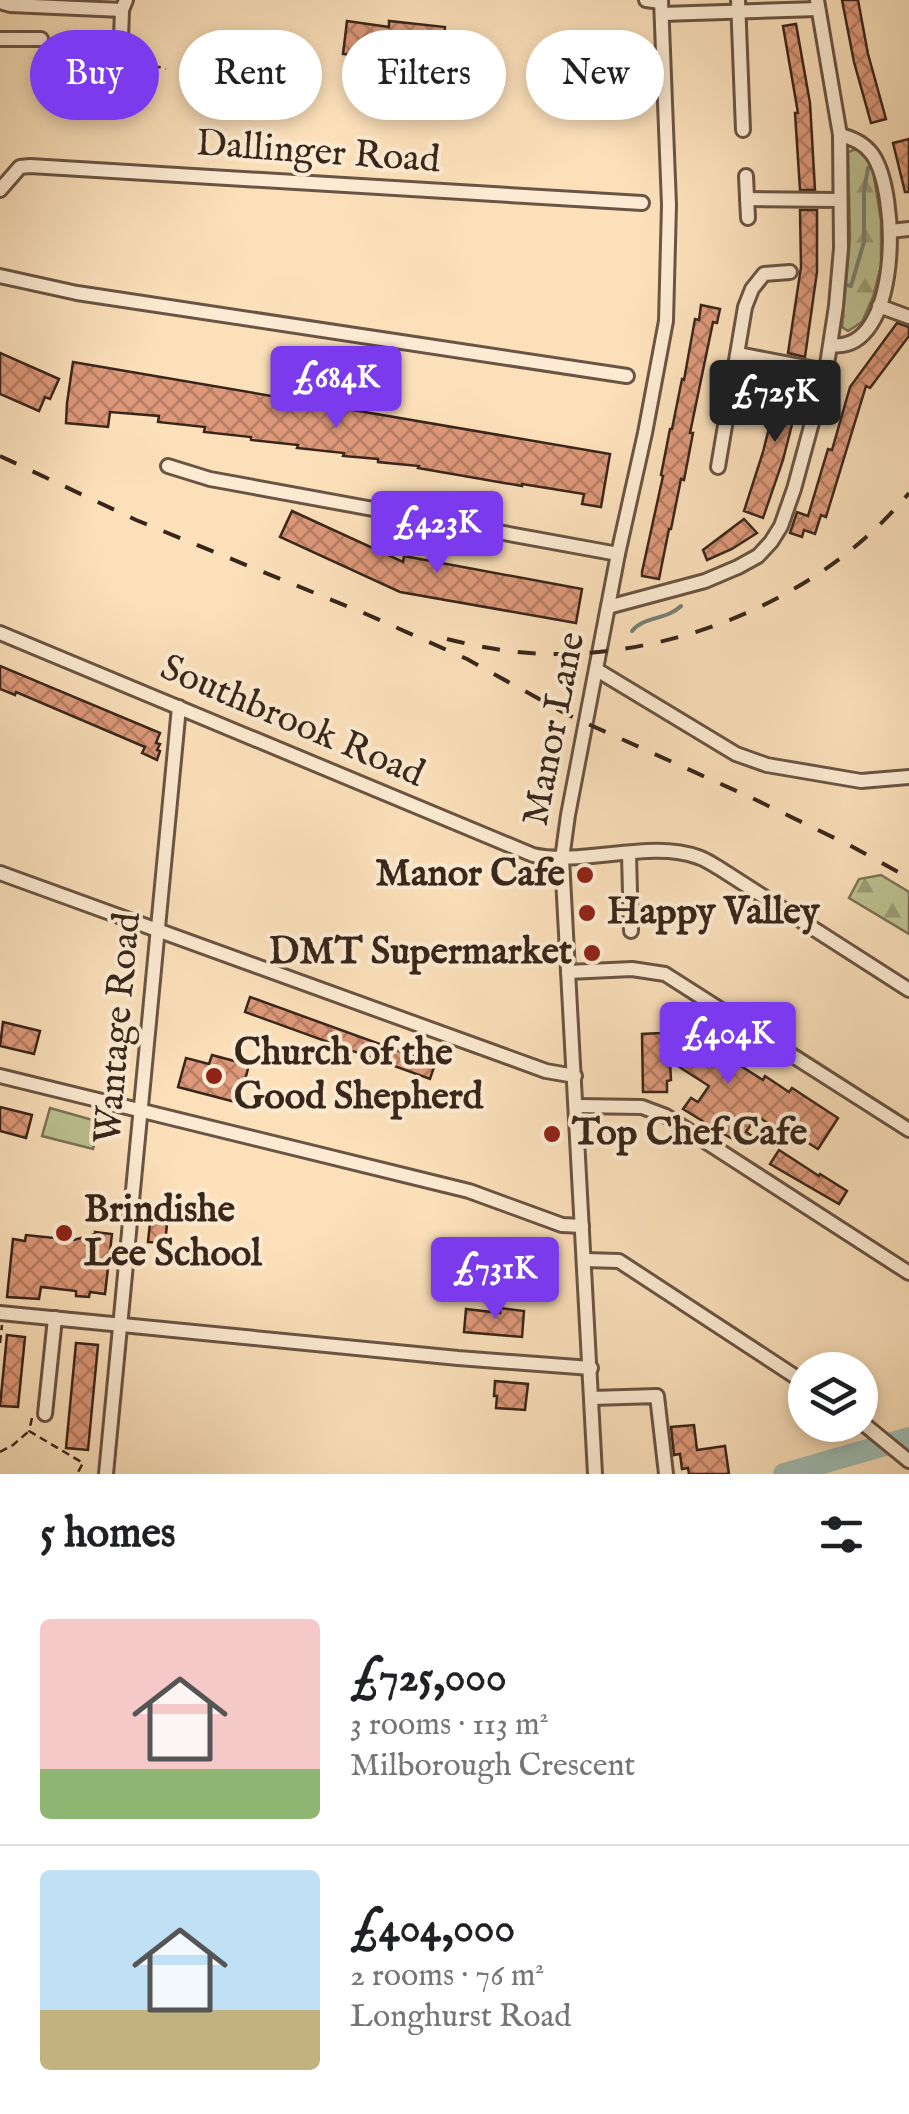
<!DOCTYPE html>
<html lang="en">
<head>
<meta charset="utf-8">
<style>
  body { margin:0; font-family:"IM FELL English",serif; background:#f6f6f6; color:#202124; height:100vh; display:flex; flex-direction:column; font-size:38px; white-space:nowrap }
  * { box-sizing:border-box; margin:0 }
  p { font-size:32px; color:#757577 }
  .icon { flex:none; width:55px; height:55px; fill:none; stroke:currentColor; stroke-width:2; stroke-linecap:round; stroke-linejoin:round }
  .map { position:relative; height:1474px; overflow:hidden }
  .sheet { display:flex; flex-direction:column; background:#fff; flex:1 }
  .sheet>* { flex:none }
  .hud { position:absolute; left:30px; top:30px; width:850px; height:90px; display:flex; gap:20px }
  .tools { position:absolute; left:788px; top:1352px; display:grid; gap:20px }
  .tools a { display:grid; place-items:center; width:90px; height:90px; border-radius:50%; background:#fff; box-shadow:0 5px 15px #0003; font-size:50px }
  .price { position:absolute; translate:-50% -85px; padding:0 22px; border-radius:10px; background:#7c3aed; color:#fff; font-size:32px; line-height:65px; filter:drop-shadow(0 2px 5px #0008) }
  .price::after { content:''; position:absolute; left:50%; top:60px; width:30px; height:22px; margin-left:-15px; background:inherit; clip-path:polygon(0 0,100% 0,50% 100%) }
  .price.active { background:#222; color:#fff }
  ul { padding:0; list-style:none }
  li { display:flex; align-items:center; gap:30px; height:250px; padding:0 40px }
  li+li { border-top:2px solid #e0e0e0 }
  li span { display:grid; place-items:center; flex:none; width:280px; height:200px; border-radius:10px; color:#555 }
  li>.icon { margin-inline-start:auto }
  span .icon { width:120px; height:120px; fill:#fffc; stroke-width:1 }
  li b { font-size:42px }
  h2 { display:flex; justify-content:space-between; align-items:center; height:120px; padding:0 40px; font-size:42px }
  .chip { padding:0 35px; border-radius:45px; background:#fff; box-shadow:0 5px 15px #0003; font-size:35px; line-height:90px }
  .chip.active { background:#7c3aed; color:#fff }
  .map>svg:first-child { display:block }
  .forest { fill:url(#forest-firs); stroke:#7b7456; stroke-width:2.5 }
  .park { fill:#bdc291; stroke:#7b7456; stroke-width:2.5 }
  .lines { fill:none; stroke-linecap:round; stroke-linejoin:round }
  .stream { stroke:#768177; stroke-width:4 }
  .river { stroke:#9fbdb4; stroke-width:22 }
  .building { fill:url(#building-cross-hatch); stroke:#39261b; stroke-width:2.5 }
  .minor-casing { stroke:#6a5443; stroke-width:18 }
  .path { stroke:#39261b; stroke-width:2.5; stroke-dasharray:8 5; stroke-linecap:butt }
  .minor { stroke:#fcebd2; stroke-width:12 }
  .rail { stroke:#39261b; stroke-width:4; stroke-dasharray:18 18; stroke-linecap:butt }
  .poi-dot { fill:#8f2418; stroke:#fcebd2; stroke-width:4 }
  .labels { text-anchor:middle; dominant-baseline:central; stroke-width:8; stroke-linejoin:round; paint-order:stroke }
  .street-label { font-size:38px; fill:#39261b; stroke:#fcebd2 }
  .poi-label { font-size:38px; font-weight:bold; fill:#39261b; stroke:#fcebd2; text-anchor:start }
</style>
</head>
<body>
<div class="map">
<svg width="909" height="1474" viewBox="0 0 909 1474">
  <defs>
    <pattern id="forest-firs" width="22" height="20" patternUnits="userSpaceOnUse" patternTransform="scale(2.5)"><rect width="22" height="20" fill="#bdc291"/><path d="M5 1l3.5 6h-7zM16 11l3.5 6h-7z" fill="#9b9d76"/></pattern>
    <pattern id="building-cross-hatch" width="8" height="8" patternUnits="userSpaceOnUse" patternTransform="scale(2.5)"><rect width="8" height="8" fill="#de997a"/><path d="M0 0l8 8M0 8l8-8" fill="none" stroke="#b57d63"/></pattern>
  </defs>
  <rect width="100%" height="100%" fill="#fbe0ba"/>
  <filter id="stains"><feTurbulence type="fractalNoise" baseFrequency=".002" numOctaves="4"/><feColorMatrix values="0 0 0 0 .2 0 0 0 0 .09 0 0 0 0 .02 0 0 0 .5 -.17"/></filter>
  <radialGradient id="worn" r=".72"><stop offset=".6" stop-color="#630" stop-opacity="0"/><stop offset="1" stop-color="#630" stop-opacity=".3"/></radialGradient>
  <g class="forest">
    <polygon points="856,149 865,154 872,164 881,221 881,266 873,297 862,322 848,331 842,327 850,239 848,152"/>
    <polygon points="881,875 909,892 909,934 849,898 859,879"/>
  </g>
  <polygon class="park" points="50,1108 100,1122 93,1149 42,1136"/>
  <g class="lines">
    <g class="stream">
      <polyline points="848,285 851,286 864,242 864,191 868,168"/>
      <path d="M632 631C644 616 667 620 681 606"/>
    </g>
    <polyline class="river" points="784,1474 909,1438"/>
  </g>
  <g class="building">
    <polygon points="842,0 858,0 868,54 886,119 871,123 854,62"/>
    <polygon points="347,21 389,27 389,21 445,27 443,49 378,43 376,58 343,54"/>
    <polygon points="796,24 810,103 815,190 800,190 795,113 798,113 783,26"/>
    <polygon points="909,139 909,192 905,192 893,143"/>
    <polygon points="800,210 817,210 817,272 805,357 788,353 801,267"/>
    <polygon points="701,305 720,309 717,323 713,322 690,433 693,433 684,480 681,479 671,529 669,529 659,579 642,576 642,572 663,476 661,475 670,429 672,429 682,379 684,380 695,319 699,320"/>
    <polygon points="897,323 909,327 909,336 870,388 866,386 826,517 821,515 815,534 804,530 802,537 790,533 797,512 808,516 828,449 832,450 850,387"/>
    <polygon points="0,353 59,379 50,399 45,397 39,411 0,394"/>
    <polygon points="73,362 610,454 601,507 582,504 584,494 522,484 522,486 418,468 419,466 378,462 378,459 343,456 344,453 297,448 298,445 251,440 251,437 204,432 205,427 158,422 159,416 110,412 108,427 66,423 67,403"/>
    <polygon points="783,373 804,377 783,460 763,518 744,511 763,452"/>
    <polygon points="292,511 403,562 404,556 582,589 576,623 400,592 280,537"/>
    <polygon points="744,519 757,533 732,549 707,560 703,550"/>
    <polygon points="0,666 160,733 156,743 160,744 157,750 160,751 157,760 142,753 145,747 16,692 15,695 0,689"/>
    <polygon points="250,997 435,1064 430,1079 245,1012"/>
    <polygon points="675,1012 720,1041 714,1049 763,1080 765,1076 789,1092 792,1088 838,1118 818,1149 786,1129 783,1133 757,1116 746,1132 754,1137 747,1147 722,1133 683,1109 691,1098 698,1102 709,1086 670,1061 671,1080 667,1081 667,1092 643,1092 642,1034 661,1033"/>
    <polygon points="3,1022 40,1031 34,1054 0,1046"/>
    <polygon points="212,1055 249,1065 239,1103 178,1087 186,1058 209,1064"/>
    <polygon points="0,1107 32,1115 26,1138 0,1131"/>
    <polygon points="779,1150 819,1176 820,1174 847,1191 839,1204 770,1164"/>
    <polygon points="152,1204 169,1206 165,1243 148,1242"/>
    <polygon points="95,1232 112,1234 105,1294 90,1292 89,1297 76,1296 76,1291 41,1287 39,1299 7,1297 13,1239 25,1241 26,1235 74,1240 95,1234"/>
    <polygon points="500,1308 524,1311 522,1337 464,1332 466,1309 500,1313"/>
    <polygon points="7,1335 25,1337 18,1407 0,1406"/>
    <polygon points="76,1343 98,1345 88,1450 66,1448"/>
    <polygon points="495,1381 528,1384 525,1410 496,1408 497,1396 494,1396"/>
    <polygon points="694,1425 697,1450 725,1446 729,1474 689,1474 688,1468 682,1469 680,1454 674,1455 671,1427"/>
  </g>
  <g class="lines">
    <g class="minor-casing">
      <g id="minor">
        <polyline points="646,0 661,2"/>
        <polyline points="738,0 743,130"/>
        <polyline points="0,2 10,5 122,10 126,0"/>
        <polyline points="662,14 818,9"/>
        <polyline points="121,38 122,10"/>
        <polyline points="0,39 41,39"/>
        <polyline points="746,176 748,218"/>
        <polyline points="0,190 20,167 30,166 642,203"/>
        <polyline points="747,199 840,200"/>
        <polyline points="890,231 909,229"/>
        <polyline points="0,276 77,293 627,376"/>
        <polyline points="879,306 909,317"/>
        <path d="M831 345C901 354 900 193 872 154 864 143 853 138 840 135"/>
        <polyline points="738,354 826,371"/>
        <polyline points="168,466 210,479 618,554"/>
        <polyline points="718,467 745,307 752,289 764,274 790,272"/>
        <polyline points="608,607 705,581 738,567 758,556 771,542 781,526 794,489 826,371 836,306 841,248 840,135 817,0"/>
        <path d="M0 633 533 855C583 866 651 839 698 857 705 859 712 864 719 868L909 990"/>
        <polyline points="597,670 736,754 767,765 861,781 909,777"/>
        <polyline points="629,854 631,931"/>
        <polyline points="0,873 546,1071 575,1076"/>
        <polyline points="568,972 632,969 665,974 909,1130"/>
        <polyline points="0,1076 469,1191 562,1225 582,1226"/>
        <polyline points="577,1106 642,1107 666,1116 909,1273"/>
        <polyline points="585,1260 619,1261 805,1383"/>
        <polyline points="0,1313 458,1358 591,1368"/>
        <polyline points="592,1398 657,1396 666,1474"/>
        <polyline points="45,1414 55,1318"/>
        <polyline points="860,1421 909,1461"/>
        <polyline points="106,1474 179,707"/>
        <polyline points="595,1474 562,859 568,815 618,554 645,433 666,321 669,205 661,0"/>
      </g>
    </g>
    <g class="path">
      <polyline points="120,50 120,54 136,61 166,69"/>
      <polyline points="52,99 54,44"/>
      <polyline points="0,1343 2,1325"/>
      <polyline points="32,1418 29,1431 83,1463 77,1474"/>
      <polyline points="0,1452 13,1445 28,1432"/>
    </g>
    <use href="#minor" class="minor"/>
    <g class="rail">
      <polyline points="0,456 136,520 366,614 467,659 566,714 752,798 851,846 909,878"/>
      <path d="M447 639C479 647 512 653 545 654 679 657 823 597 909 493"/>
    </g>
  </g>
  <g class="poi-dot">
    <circle cx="585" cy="875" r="10"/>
    <circle cx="587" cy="913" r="10"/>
    <circle cx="592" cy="953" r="10"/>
    <circle cx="214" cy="1076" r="10"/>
    <circle cx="552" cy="1134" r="10"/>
    <circle cx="64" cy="1233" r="10"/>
  </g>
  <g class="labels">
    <g class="street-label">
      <text transform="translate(318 153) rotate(4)">Dallinger Road</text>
      <text transform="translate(292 722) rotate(23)">Southbrook Road</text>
      <text transform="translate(555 729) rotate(-79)">Manor Lane</text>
      <text transform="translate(119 1028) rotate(-85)">Wantage Road</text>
    </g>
    <g class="poi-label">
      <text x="565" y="875" text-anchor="end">Manor Cafe</text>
      <text x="607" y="913">Happy Valley</text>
      <text x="572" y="953" text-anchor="end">DMT Supermarket</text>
      <text x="234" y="1054">Church of the<tspan x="234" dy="44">Good Shepherd</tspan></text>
      <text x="572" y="1134">Top Chef Cafe</text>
      <text x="84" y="1211">Brindishe<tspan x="84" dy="44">Lee School</tspan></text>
    </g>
  </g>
  <rect width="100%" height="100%" filter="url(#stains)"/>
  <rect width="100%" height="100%" fill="url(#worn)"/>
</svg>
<div class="tools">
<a><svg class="icon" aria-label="layers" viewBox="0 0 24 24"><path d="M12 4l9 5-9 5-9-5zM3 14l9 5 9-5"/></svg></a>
</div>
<b class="price" style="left:336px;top:431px">£684K</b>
<b class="price active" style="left:775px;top:445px">£725K</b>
<b class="price" style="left:437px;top:576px">£423K</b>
<b class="price" style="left:728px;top:1087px">£404K</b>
<b class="price" style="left:495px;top:1322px">£731K</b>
<div class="hud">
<a class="chip active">Buy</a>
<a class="chip">Rent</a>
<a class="chip">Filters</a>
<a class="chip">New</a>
</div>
</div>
<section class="sheet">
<h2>5 homes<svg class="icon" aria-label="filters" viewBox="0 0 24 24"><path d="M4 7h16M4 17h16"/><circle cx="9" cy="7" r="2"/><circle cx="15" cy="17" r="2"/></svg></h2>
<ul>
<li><span style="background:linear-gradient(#f6c9c9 75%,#8fb573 0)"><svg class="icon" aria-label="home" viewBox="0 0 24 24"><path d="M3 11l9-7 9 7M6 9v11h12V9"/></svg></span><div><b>£725,000</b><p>3 rooms · 113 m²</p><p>Milborough Crescent</p></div></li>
<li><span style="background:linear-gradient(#bfe0f5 70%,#c2b280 0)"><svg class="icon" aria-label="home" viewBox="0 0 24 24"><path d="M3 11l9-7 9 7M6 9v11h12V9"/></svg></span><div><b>£404,000</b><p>2 rooms · 76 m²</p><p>Longhurst Road</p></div></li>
</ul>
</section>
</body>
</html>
